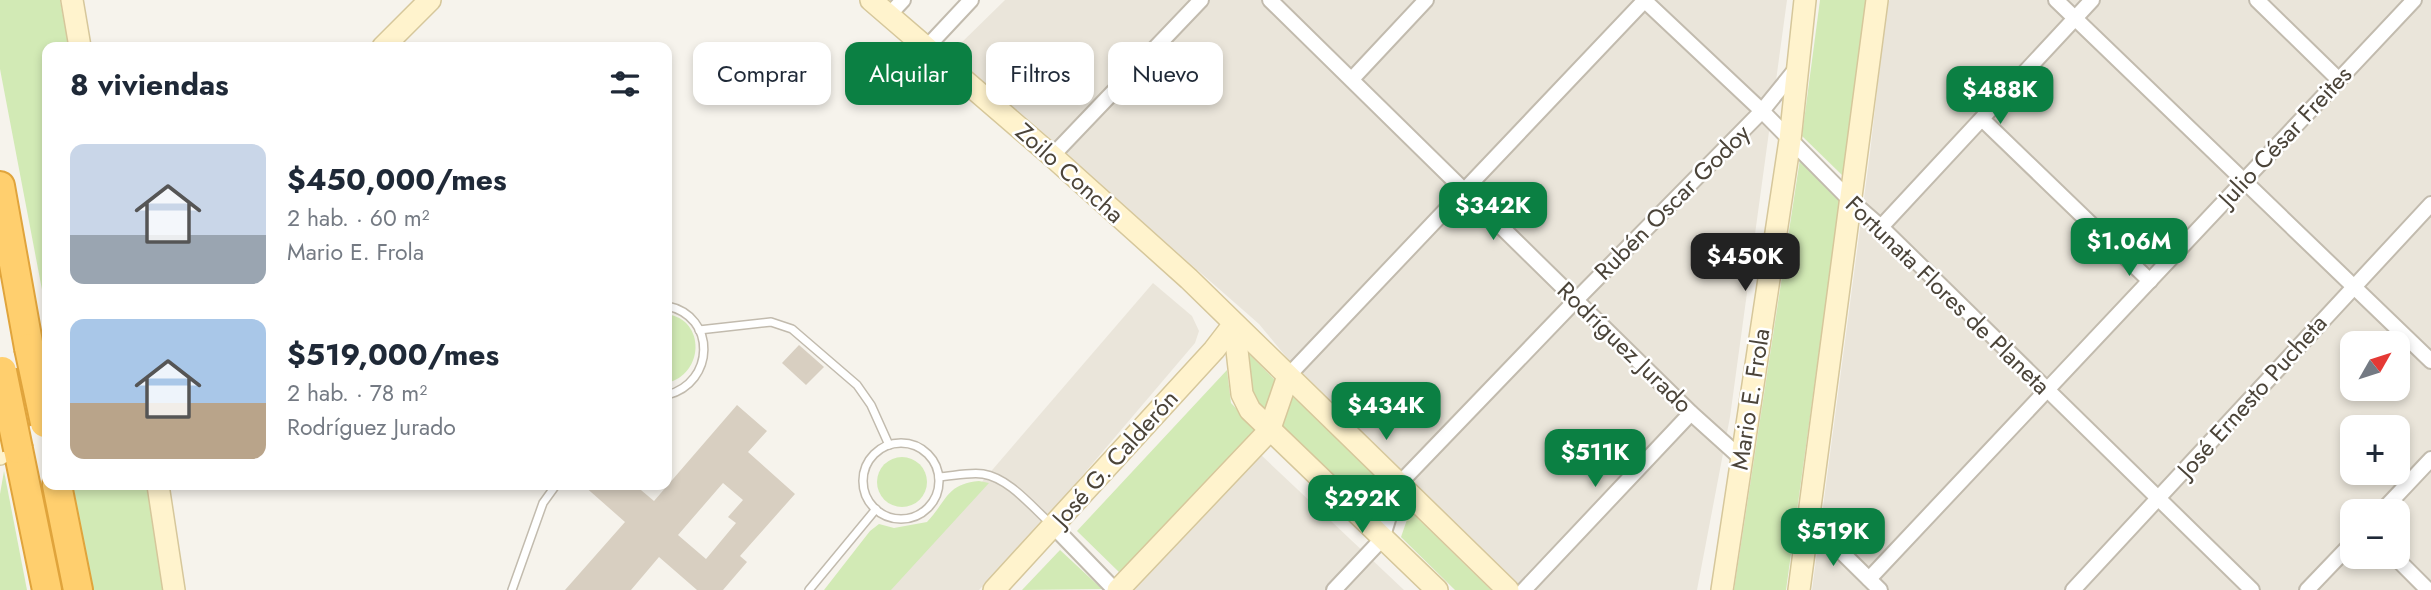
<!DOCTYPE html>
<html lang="es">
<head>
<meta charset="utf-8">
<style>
  body { margin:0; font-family:Jost,sans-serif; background:#f2f2f3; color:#1f2937; height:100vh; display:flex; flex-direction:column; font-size:26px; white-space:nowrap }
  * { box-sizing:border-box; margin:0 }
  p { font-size:23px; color:#747a83 }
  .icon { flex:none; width:38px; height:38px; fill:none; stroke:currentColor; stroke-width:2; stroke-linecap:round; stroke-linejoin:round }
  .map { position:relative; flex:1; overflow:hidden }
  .drawer { position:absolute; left:42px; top:42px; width:630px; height:448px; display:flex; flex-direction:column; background:#fff; border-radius:14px; box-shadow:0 4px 10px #0003 }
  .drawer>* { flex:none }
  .hud { position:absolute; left:693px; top:42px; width:665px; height:63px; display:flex; gap:14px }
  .needle { width:46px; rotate:51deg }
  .controls { position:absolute; left:2340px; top:331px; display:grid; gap:14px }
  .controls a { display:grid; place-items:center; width:70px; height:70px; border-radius:14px; background:#fff; box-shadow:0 4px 10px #0003; font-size:35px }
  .price { position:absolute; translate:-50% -60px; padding:0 16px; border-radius:14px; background:#0b8043; color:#fff; font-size:23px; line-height:46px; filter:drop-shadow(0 2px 4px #0008) }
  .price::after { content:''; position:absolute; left:50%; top:42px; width:21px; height:16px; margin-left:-10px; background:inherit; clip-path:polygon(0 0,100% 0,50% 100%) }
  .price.selected { background:#222; color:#fff }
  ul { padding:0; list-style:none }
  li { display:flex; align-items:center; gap:21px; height:175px; padding:0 28px }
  li span { display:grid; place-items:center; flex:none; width:196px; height:140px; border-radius:14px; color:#555 }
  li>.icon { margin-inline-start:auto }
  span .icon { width:84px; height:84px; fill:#fffc; stroke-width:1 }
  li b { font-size:30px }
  h2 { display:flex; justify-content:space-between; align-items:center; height:84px; padding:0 28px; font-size:30px }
  .tag { padding:0 24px; border-radius:14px; background:#fff; box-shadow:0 4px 10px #0003; font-size:24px; line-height:63px }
  .tag.selected { background:#0b8043; color:#fff }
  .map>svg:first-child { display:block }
  .residential { fill:#eae5da; fill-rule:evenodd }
  .green { fill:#d2eab5 }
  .building { fill:#d8cfc1; fill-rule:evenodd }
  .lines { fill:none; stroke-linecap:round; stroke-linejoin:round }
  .lane-casing { stroke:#c2bbae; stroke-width:10 }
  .street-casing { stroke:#c2bbae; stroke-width:18 }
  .secondary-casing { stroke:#d6c79b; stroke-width:24 }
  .highway-casing { stroke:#e0a43c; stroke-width:32 }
  .lane { stroke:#fff; stroke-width:7 }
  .street { stroke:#fff; stroke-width:14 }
  .secondary { stroke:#fff3cd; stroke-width:21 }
  .highway { stroke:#ffcf6e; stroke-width:28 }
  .highway-bridge-casing { stroke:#e0a43c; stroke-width:32; stroke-linecap:butt }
  .highway-bridge { stroke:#ffcf6e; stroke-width:28 }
  .labels { text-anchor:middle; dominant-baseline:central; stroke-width:5; stroke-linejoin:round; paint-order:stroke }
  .street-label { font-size:24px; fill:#4b4439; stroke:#fff }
</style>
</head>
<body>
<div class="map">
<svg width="2431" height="590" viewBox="0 0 2431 590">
  <rect width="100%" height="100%" fill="#f6f3ec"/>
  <g class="residential">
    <polygon points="1005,0 1787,0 1730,417 1697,590 1523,590 1315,392 1259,324 959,61 957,47"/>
    <path d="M1890 0H2431V590H1812L1870 153 1887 2ZM2352 343H2398V388H2352ZM2352 427H2398V472H2352ZM2352 511H2398V556H2352Z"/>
    <polygon points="1153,283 1192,316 1199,331 1195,343 1042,523 979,590 889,590"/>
    <polygon points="1259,453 1404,590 1129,590"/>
  </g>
  <g class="green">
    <polygon points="0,0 60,0 69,47 47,47 47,316 0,69"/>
    <polygon points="1820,0 1866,0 1843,176 1802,136"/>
    <polygon points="1800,159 1840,200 1786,590 1734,590"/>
    <path d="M667 314C706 320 704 374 667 383Z"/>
    <path d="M1248 353 1277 382 1266 411C1245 391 1248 380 1248 353Z"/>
    <polygon points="1227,370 1231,403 1256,429 1121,574 1077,531"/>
    <polygon points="1291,395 1388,487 1376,513 1279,427"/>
    <circle cx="902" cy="482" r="25"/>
    <polygon points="4,471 27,590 0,590 0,494"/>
    <path d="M979 481 989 483 891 590H824L870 531 879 524 894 528 927 522C947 501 946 484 979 481Z"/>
    <polygon points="73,485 147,485 166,590 92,590"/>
    <polygon points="1410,511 1491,590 1455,590 1401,537"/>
    <polygon points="1060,550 1102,589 1022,590"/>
  </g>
  <g class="building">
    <polygon points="799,345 824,367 806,385 782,363"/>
    <path d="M737 405 767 431 748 452 795 494 740 556 747 562 723 590H697L659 557 631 590H565L625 522 583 485H635L654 501ZM723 483 743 500 728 517 736 523 706 559 678 535Z"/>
  </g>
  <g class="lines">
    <g class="lane-casing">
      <g id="lane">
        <path d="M667 306C717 316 715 383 667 395"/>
        <polyline points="699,330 771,322 792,329 857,385 871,405 889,445"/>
        <circle cx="901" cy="481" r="38"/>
        <path d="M939 477C953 476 970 472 983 474 1009 478 1032 507 1050 523"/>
        <polyline points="512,590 543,503 556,485"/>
        <polyline points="809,590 876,509"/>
      </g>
    </g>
    <g class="street-casing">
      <g id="street">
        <polyline points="1270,0 1691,413 1741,458"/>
        <polyline points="1644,0 1762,111 1850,200 1881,227 2252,590"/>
        <polyline points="2056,0 2431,361"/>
        <polyline points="2257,0 2338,79"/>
        <polyline points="889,15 903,0"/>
        <polyline points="927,47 971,0"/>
        <polyline points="1352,79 1426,0"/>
        <polyline points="1982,119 2150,281"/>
        <polyline points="1052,156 1201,0"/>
        <polyline points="1881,227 2092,0"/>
        <polyline points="1288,376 1645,0"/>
        <polyline points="2382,511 2431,459"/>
        <polyline points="1810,521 1880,590"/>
        <polyline points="1053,526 1115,590"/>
        <polyline points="2394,556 2428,590"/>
        <polyline points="1869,579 2414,0"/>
        <polyline points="1334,590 1382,539 1399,484 1576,300 1762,111 1796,69"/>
        <polyline points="1524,590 1691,413"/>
        <polyline points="2073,590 2431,204"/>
        <polyline points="2307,590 2352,543"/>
      </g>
    </g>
    <g class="secondary-casing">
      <g id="secondary">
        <polyline points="72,0 80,47"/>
        <polyline points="871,0 1052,156 1189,279 1508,590"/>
        <polyline points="383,47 430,0"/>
        <polyline points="1234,324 1242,394 1250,410 1437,590"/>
        <polyline points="0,454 27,408"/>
        <polyline points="158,485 174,590"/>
        <polyline points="994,590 1214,350 1234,324"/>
        <polyline points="1118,590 1269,431 1288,376"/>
        <polyline points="1722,590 1790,140 1805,0"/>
        <polyline points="1799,590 1877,0"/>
      </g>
    </g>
    <g class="highway-casing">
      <g id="highway">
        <polyline points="0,186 29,348"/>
        <polyline points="18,449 47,590"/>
        <polyline points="57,485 78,590"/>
      </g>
    </g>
    <use href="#lane" class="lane"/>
    <use href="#street" class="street"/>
    <use href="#secondary" class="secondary"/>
    <use href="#highway" class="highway"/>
    <g class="highway-bridge-casing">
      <g id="highway-bridge">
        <polyline points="29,348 45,423"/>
        <polyline points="2,371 18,449"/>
      </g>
    </g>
    <use href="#highway-bridge" class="highway-bridge"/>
  </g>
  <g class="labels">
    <g class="street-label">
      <text transform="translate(2285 136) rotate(-47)">Julio César Freites</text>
      <text transform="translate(1070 173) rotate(42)">Zoilo Concha</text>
      <text transform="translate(1672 202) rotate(-45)">Rubén Oscar Godoy</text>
      <text transform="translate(1948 295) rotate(44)">Fortunata Flores de Planeta</text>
      <text transform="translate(1625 347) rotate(44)">Rodríguez Jurado</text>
      <text transform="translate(2252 396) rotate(-48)">José Ernesto Pucheta</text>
      <text transform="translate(1750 399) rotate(-81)">Mario E. Frola</text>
      <text transform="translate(1115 458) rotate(-48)">José G. Calderón</text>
    </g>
  </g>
</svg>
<div class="controls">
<a><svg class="needle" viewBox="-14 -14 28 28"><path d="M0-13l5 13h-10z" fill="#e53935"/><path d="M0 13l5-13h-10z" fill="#747a83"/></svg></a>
<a>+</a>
<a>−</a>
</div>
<b class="price" style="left:2000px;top:126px">$488K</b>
<b class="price" style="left:1493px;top:242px">$342K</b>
<b class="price" style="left:2129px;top:278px">$1.06M</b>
<b class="price selected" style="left:1745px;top:293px">$450K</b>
<b class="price" style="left:1386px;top:442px">$434K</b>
<b class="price" style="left:1595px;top:489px">$511K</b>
<b class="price" style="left:1362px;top:535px">$292K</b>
<b class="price" style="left:1833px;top:568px">$519K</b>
<div class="hud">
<a class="tag">Comprar</a>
<a class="tag selected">Alquilar</a>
<a class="tag">Filtros</a>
<a class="tag">Nuevo</a>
</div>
<section class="drawer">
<h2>8 viviendas<svg class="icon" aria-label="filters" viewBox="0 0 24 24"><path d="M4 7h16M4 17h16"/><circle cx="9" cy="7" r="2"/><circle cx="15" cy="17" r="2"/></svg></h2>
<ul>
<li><span style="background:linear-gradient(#c9d6e8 65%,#9aa5b1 0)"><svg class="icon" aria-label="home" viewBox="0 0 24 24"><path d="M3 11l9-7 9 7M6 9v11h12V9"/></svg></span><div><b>$450,000/mes</b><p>2 hab. · 60 m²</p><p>Mario E. Frola</p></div></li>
<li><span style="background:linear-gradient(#a9c7e8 60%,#b9a48a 0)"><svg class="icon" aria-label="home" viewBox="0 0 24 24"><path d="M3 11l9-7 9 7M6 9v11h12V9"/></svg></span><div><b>$519,000/mes</b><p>2 hab. · 78 m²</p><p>Rodríguez Jurado</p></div></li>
</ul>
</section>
</div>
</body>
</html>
